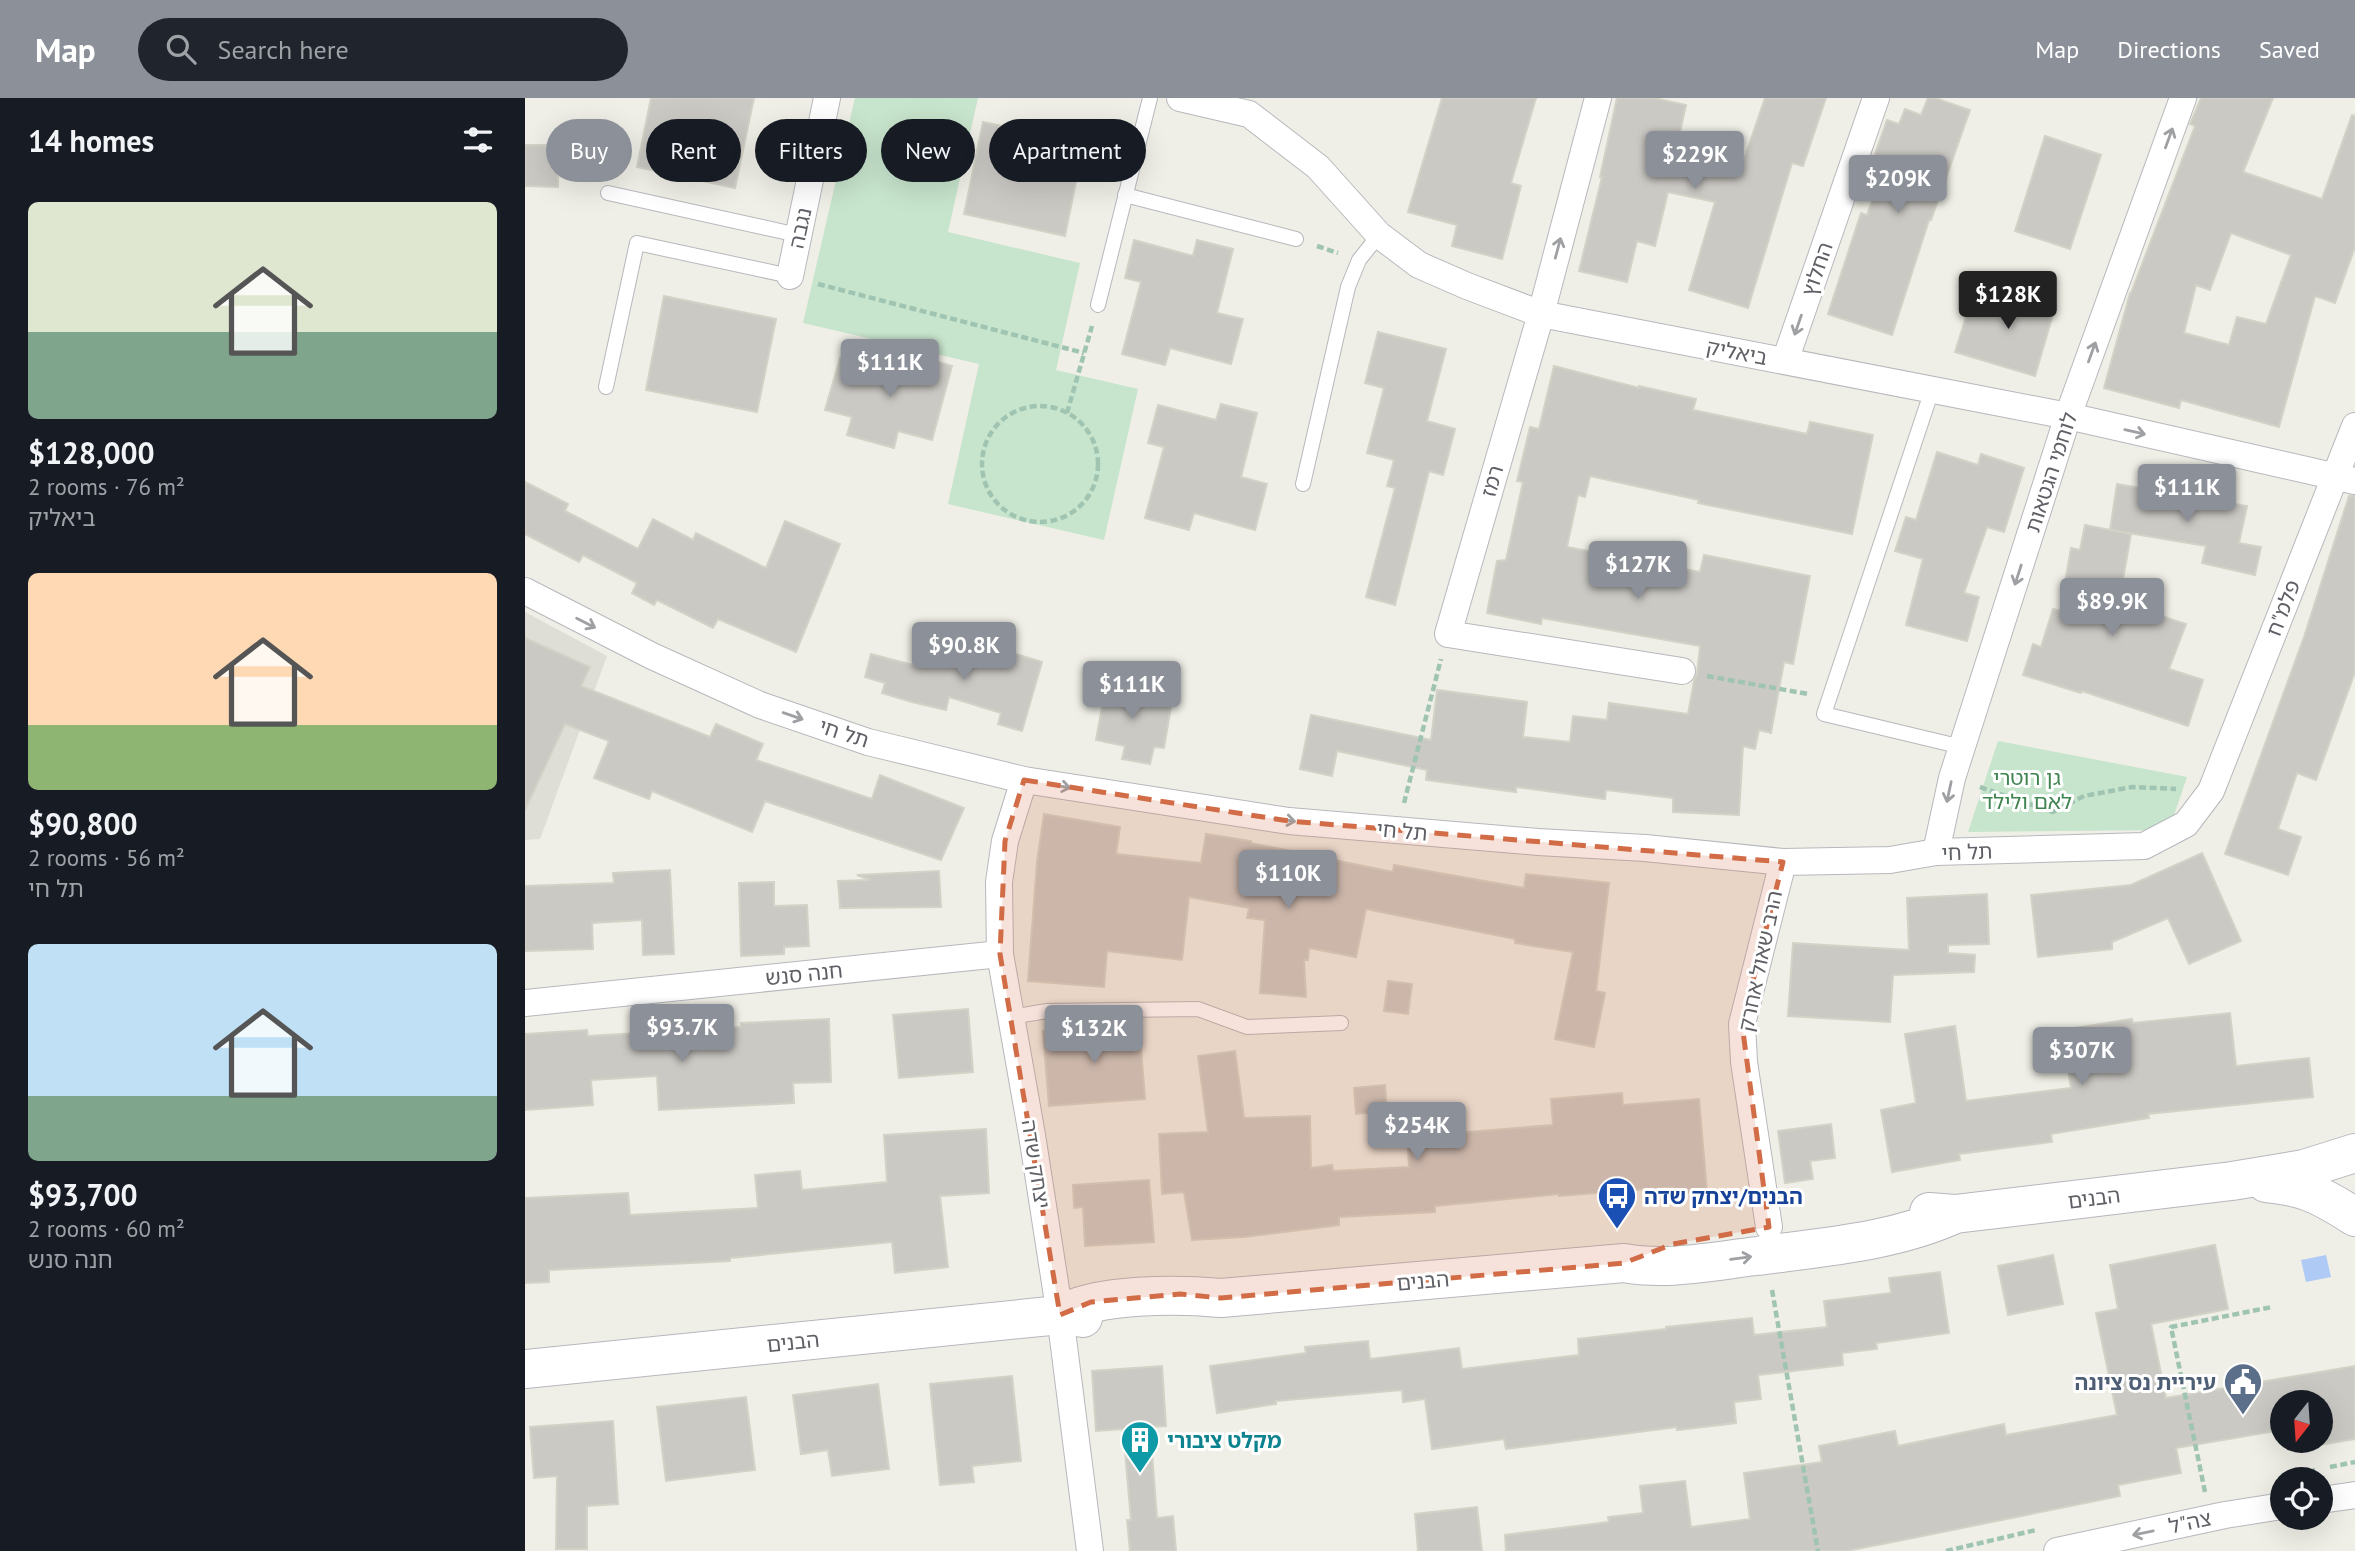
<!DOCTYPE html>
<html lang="en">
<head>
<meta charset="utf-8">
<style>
  body { margin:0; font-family:"PT Sans","Noto Sans Hebrew",sans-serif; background:#20242c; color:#f1f3f6; height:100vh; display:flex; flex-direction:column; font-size:26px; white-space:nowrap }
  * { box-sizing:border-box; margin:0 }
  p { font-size:23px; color:#9ea1a6 }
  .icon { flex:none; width:38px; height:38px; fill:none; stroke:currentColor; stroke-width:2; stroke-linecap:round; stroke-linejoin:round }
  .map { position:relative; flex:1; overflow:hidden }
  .sheet { display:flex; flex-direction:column; background:#171b24; width:525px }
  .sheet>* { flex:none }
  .top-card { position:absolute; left:21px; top:21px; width:665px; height:63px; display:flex; gap:14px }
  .needle { width:46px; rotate:197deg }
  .buttons { position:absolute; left:1745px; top:1292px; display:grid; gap:14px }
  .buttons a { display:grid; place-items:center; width:63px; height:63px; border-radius:50%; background:#171b24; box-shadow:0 7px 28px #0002; font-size:35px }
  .price { position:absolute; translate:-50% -60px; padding:0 16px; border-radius:7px; background:#8c9099; color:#fff; font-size:23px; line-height:46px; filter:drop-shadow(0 2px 4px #0008) }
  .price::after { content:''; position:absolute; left:50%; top:42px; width:21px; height:16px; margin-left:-10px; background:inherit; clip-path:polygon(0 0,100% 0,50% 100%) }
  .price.active { background:#222; color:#fff }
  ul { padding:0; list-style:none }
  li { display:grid; align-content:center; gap:14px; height:371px; padding:0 28px }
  li span { display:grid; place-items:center; height:217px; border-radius:10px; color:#555 }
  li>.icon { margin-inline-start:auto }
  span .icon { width:126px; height:126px; fill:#fffc; stroke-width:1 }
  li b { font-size:30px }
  h2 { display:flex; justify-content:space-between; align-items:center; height:84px; padding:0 28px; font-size:30px }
  .pill { padding:0 24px; border-radius:32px; background:#171b24; box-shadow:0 7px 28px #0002; font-size:24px; line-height:63px }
  .pill.active { background:#8c9099; color:#fff }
  header { display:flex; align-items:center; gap:42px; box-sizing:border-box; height:98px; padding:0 35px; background:#8c9099; color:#fff }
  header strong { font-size:33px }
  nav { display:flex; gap:38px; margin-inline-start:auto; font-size:24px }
  .search { width:490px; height:63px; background:#20242c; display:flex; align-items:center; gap:18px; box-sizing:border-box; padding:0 24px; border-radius:38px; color:#9ea1a6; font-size:26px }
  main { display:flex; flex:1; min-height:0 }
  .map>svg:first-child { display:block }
  .education { fill:#dfded6 }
  .green { fill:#c7e4cc }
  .water { fill:#b0caf6 }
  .building { fill:#cbc9c4; stroke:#d3d2c6; stroke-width:2; fill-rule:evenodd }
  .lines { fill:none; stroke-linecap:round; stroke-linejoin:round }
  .lane-casing { stroke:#b7b8bc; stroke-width:16 }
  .street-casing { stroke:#b7b8bc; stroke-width:28 }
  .secondary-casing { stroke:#b6b7bd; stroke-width:40 }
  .path { stroke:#a0c4b2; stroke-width:4.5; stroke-dasharray:7 3.5; stroke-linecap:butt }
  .lane { stroke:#fff; stroke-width:14 }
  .street { stroke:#fff; stroke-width:26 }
  .secondary { stroke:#fff; stroke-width:38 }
  .oneway { stroke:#9fa0a3 }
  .marked { fill:#d16c47; fill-opacity:0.2; stroke:#d16c47; stroke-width:5; stroke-dasharray:14 9; stroke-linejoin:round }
  .labels { text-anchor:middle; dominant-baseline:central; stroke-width:6; stroke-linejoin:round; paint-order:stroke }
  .street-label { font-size:21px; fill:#5f6066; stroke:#fff }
  .park-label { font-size:21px; fill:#408450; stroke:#fff }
  .transit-label { font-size:21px; font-weight:bold; fill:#164399; stroke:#fff; text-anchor:start }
  .service-label { font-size:21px; font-weight:bold; fill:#4e5e75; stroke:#fff; text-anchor:end }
  .culture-label { font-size:21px; font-weight:bold; fill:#0d838f; stroke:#fff; text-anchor:start }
</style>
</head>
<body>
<header>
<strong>Map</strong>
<div class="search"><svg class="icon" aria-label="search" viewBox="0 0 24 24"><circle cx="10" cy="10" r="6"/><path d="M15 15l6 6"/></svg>Search here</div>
<nav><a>Map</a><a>Directions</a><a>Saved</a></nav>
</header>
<main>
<section class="sheet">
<h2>14 homes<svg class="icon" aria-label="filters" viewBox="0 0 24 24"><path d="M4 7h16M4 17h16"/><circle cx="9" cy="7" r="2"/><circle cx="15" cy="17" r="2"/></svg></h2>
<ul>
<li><span style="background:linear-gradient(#dfe7d0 60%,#7fa58c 0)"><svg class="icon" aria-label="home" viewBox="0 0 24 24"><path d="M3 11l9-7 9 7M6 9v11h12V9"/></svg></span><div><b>$128,000</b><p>2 rooms · 76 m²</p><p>ביאליק</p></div></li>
<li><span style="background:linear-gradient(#ffd9b3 70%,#8fb573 0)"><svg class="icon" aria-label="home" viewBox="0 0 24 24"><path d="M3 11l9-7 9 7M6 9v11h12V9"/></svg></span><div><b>$90,800</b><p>2 rooms · 56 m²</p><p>תל חי</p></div></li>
<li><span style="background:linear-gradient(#bfe0f5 70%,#7fa58c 0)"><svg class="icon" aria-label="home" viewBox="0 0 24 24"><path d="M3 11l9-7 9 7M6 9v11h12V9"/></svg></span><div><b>$93,700</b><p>2 rooms · 60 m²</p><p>חנה סנש</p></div></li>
</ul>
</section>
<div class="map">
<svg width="1830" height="1453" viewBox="0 0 1830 1453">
  <rect width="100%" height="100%" fill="#efefe7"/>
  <polygon class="education" points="0,514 82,558 15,741 0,742"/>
  <g class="green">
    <polygon points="330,0 453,0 423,134 555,165 531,272 613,291 579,442 423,406 454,266 278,225"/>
    <polygon points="1473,643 1662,679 1644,732 1443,734"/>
  </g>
  <polygon class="water" points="1801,1157 1806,1179 1781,1184 1776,1162"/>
  <g class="building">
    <polygon points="126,0 229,0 210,90 112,69"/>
    <polygon points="917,0 1011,0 986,85 996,88 977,161 927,148 932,127 883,114"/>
    <polygon points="1092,0 1129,0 1161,7 1152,48 1162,50 1160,56 1215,73 1240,0 1301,0 1278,68 1267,65 1223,210 1164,192 1190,104 1143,94 1130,148 1112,143 1102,184 1054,173 1077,79 1075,79"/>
    <polygon points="1403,0 1410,0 1445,12 1406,122 1404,122 1367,237 1303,216 1336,115 1342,117 1361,63 1349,59 1362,22 1374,26 1380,11 1396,17"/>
    <path d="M1676 0H1748L1718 74 1797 101 1827 17 1830 18V149L1810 205 1790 198 1754 329 1656 302 1654 310 1579 290 1605 195H1606L1670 28 1665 26ZM1706 135 1766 157 1741 226 1712 219 1704 247 1659 235 1671 187 1685 192Z"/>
    <polygon points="458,24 559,45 540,138 439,116"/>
    <polygon points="1520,38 1576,57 1545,151 1490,133"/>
    <polygon points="0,47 34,47 33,89 0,88"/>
    <polygon points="609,142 668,158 672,142 708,151 692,215 718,221 706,266 645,250 640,267 597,256 616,184 600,180"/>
    <polygon points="1473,188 1531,206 1510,278 1430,254 1445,206 1466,213"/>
    <polygon points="139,198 251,221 232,314 121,292"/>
    <polygon points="853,234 921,251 902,323 930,331 918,377 904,373 870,507 841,499 870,390 862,388 869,362 842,355 859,290 840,285"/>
    <polygon points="383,255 427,268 407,342 373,333 369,350 322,337 327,319 300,312 315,260 377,277"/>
    <polygon points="1029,268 1114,290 1114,288 1171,301 1168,312 1282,336 1285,324 1348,337 1327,436 1173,405 1174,402 1065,378 1060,399 1053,397 1042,449 1175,474 1179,457 1285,478 1268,566 1259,564 1246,635 1234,632 1230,651 1218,648 1214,717 1148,714 1148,700 1081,692 1080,701 991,689 991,694 901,682 902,672 812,653 807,678 775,671 786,617 906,642 912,592 1002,604 998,639 1045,644 1048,618 1082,622 1084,605 1163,616 1169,583 1172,576 1175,548 1017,520 1016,526 962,515 972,463 981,462 998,384 992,383 1005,329 1014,331"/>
    <polygon points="696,306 732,315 716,379 742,386 730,432 669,415 664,432 620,420 639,349 623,345 633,307 691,322"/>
    <polygon points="1412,354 1453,367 1456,356 1499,370 1479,434 1462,429 1439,495 1454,499 1442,543 1381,527 1398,461 1370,453 1381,419 1391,422"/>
    <polygon points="0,384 43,406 40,413 113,451 128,421 168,442 171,435 241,470 260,423 315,446 271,554 193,521 188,530 132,502 129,507 107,495 112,485 58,457 54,464 0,436"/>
    <polygon points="1592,386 1722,408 1714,445 1736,449 1730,477 1677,465 1681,448 1585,432"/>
    <polygon points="1824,398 1830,398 1830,574 1791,682 1772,675 1753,731 1776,739 1763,777 1700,756 1779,539"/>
    <polygon points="1560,427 1606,436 1594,504 1661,526 1644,571 1678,582 1663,628 1557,593 1556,595 1498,577 1508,546 1516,549 1528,511 1535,513 1546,450 1555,452"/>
    <polygon points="0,540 65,569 56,588 185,639 191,626 238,646 231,662 347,701 355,677 439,710 416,762 240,703 227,734 127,693 124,701 69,680 84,643 40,626 0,712"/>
    <polygon points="461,547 517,564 497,633 473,626 476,615 424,599 421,612 387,604 357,595 360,585 340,579 346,556 399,570 405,550 456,563"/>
    <polygon points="583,576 612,581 608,603 646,609 639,650 629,649 625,666 597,661 600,648 571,642"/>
    <polygon points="519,716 595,729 591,756 676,765 681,736 726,743 726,745 868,774 869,767 999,790 1001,776 1084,785 1071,893 1080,895 1069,949 1030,941 1048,854 990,845 990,841 841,811 831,859 784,850 783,862 779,862 781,899 735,895 740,822 722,820 724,810 664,799 657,862 582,853 579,889 503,883 512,764"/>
    <polygon points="1677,755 1716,843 1664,866 1643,820 1587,844 1587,851 1513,859 1506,797 1606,787"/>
    <polygon points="145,772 149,856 118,857 117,822 67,825 68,851 0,853 0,788 89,785 88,775"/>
    <polygon points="414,773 416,809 315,810 313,783 345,782 332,777"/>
    <polygon points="249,784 249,808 282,807 284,848 259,849 259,856 216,858 214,785"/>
    <polygon points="1462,796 1464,846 1423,847 1423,855 1450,857 1449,874 1368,877 1365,924 1263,918 1268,845 1384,852 1382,800"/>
    <polygon points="863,883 887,886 883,916 859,913"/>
    <polygon points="443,911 448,974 374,980 368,917"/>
    <polygon points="1705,915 1711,968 1784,960 1788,999 1623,1016 1624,1020 1526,1036 1527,1044 1434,1056 1435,1062 1367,1074 1356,1012 1391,1005 1380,936 1430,928 1441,1003 1546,990 1537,932 1607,921 1608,925"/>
    <polygon points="304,921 306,984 268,985 269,1005 134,1012 132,978 66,982 68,1007 0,1012 0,936 62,932 63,938 216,929 216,925"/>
    <polygon points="614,925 620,1001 524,1008 518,933"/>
    <polygon points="710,953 719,1020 785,1018 786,1070 807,1067 808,1073 884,1069 882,1028 905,1027 906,1037 1028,1027 1026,1001 1097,995 1098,1007 1174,1001 1182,1094 1149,1096 1148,1089 1034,1098 1034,1096 910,1108 910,1114 814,1119 814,1127 719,1139 667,1142 659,1094 637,1096 634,1036 683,1034 673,958"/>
    <polygon points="860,987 862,1013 831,1016 829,990"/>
    <polygon points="1306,1026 1310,1060 1285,1063 1288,1081 1260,1085 1253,1033"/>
    <polygon points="461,1031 464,1095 415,1098 423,1169 370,1175 367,1144 205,1160 205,1163 24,1172 24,1184 0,1185 0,1100 103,1095 105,1117 233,1110 230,1077 275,1073 277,1092 362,1084 359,1037"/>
    <polygon points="624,1082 629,1144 560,1148 558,1109 549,1110 548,1087"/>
    <polygon points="1690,1147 1703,1211 1626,1226 1641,1300 1830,1268 1830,1341 1782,1349 1781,1342 1796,1342 1796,1304 1757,1304 1757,1332 1651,1350 1656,1375 1593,1387 1595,1398 1373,1443 1321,1453 981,1453 980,1437 1084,1424 1083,1419 1118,1415 1115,1388 1160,1383 1166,1429 1225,1421 1219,1375 1297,1364 1294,1348 1370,1333 1373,1348 1479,1326 1481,1337 1592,1317 1571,1215 1593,1211 1585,1167"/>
    <polygon points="1528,1157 1538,1206 1483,1217 1473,1168"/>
    <polygon points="1415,1174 1424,1235 1351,1245 1352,1251 1317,1255 1318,1267 1233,1277 1236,1301 1209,1304 1211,1325 1152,1332 1152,1329 981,1351 979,1341 907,1351 900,1301 878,1304 877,1292 751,1303 751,1306 692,1315 685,1268 781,1255 780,1249 843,1243 845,1261 934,1250 937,1271 1054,1257 1053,1241 1141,1231 1141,1229 1227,1220 1229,1237 1302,1229 1299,1203 1366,1195 1364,1180"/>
    <polygon points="637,1268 641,1328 625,1329 632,1420 648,1418 651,1453 605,1453 602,1422 606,1422 598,1331 571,1333 567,1273"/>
    <polygon points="487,1278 496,1363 447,1368 449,1384 415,1387 405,1286"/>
    <polygon points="353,1286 364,1371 307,1378 303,1352 276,1356 268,1297"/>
    <polygon points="221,1299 230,1372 141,1383 132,1309"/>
    <polygon points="88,1323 93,1406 62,1408 62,1451 31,1451 32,1378 9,1380 5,1329"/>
    <polygon points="952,1409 957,1453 893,1453 890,1416"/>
  </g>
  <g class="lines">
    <g class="lane-casing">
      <g id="lane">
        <polyline points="83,95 273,137"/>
        <polyline points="600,97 771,141"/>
        <polyline points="573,207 625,0"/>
        <polyline points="81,289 112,145 265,178"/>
        <polyline points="1407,292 1299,616 1437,649"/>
        <polyline points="778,386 823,189 834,162 854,137"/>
        <polyline points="486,919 522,913 673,911 722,929 816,925"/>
      </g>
    </g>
    <g class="street-casing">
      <g id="street">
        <polyline points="655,0 724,16 793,69 854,137 894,167 942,188 1016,216 1543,318 1830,383"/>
        <polyline points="1073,0 1016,216 923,536 1157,573"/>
        <polyline points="265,178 302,0"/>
        <polyline points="1260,263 1351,0"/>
        <polyline points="0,493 127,558 235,607 343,644 499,682 764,723 1013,744 1120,750 1258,764 1365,762 1411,754 1619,748 1661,726 1686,693 1830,328"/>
        <polyline points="499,682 480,743 474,784 475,856 507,1037 535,1217 565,1453"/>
        <polyline points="1411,754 1427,680 1543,318 1658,0"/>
        <polyline points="0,905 475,856"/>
        <polyline points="1244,1129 1219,964 1217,926 1258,764"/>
        <polyline points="1796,1402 1830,1397"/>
        <polyline points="1532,1453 1700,1417 1757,1408"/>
      </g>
    </g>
    <g class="secondary-casing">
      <g id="secondary">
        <path d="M1741 1085C1779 1088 1799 1099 1830 1119"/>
        <polyline points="1404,1114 1430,1116 1707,1083 1779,1071 1830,1055"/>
        <path d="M535 1217C571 1195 654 1196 696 1200L1099 1165C1142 1173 1189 1163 1232 1158 1298 1149 1369 1144 1430 1116"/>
        <polyline points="0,1271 535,1217 558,1220"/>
      </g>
    </g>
    <g class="path">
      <polyline points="792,148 813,155"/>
      <polyline points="293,186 559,255"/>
      <circle cx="515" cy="366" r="58"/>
      <polyline points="542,315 567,228"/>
      <polyline points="1182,578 1283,596"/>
      <polyline points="1455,689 1528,714 1559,698 1607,689 1651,691"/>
      <polyline points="879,705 916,561"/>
      <polyline points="1247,1192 1293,1453"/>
      <polyline points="1805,1369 1830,1364"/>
      <polyline points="1757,1378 1790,1372"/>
      <polyline points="1680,1394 1646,1229 1747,1209"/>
      <polyline points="1421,1453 1511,1432"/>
    </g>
    <use href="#lane" class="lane"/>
    <use href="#street" class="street"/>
    <use href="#secondary" class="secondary"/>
  </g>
  <defs><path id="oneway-shaft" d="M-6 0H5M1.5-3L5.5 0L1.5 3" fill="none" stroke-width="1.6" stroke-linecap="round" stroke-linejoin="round" transform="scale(1.75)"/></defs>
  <g class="oneway">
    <use href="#oneway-shaft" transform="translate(1644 40) rotate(-70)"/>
    <use href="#oneway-shaft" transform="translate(1033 150) rotate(-75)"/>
    <use href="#oneway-shaft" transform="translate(1273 227) rotate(109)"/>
    <use href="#oneway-shaft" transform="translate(1567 254) rotate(-70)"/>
    <use href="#oneway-shaft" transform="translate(1610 334) rotate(13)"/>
    <use href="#oneway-shaft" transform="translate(1493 477) rotate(108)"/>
    <use href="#oneway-shaft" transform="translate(61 525) rotate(27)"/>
    <use href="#oneway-shaft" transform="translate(268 618) rotate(19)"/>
    <use href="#oneway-shaft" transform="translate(535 688) rotate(10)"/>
    <use href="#oneway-shaft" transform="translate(1424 694) rotate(102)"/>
    <use href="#oneway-shaft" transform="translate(760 722) rotate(7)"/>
    <use href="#oneway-shaft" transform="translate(1216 1160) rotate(-7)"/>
    <use href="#oneway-shaft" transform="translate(1618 1435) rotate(168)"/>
  </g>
  <path class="marked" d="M499 682 764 723 1258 764 1217 926 1244 1129 1148 1146 1099 1165 696 1200 655 1196 566 1204 535 1217 475 856 480 743Z"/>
  <defs>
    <g id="bus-pin" transform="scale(2.0125)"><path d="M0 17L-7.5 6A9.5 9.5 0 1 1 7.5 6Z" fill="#1a4fb4" stroke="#fff"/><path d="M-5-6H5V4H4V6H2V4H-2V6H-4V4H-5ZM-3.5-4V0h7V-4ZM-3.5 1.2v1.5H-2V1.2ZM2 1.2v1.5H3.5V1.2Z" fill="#fff"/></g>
    <g id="civic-pin" transform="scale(2.0125)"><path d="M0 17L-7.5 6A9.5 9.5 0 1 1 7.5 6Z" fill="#5c6f8a" stroke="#fff"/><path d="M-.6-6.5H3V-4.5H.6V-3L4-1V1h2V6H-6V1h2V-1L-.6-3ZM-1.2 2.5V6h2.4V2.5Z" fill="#fff"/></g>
    <g id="building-pin" transform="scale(2.0125)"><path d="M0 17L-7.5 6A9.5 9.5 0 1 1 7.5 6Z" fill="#0f9aa8" stroke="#fff"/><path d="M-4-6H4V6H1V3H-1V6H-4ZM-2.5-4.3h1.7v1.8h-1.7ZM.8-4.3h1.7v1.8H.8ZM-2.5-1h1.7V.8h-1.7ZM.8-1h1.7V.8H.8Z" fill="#fff"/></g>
  </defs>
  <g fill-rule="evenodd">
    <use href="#bus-pin" x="1092" y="1098"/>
    <use href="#civic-pin" x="1718" y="1284"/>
    <use href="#building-pin" x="615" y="1342"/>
  </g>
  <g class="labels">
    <g class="street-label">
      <text transform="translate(275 130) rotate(-78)">נגבה</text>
      <text transform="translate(1292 171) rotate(-71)">החלוץ</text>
      <text transform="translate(1212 254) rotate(11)">ביאליק</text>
      <text transform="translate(1526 374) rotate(-72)">לוחמי הגטאות</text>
      <text transform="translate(967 383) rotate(-74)">רמז</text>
      <text transform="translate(1758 510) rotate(-69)">פלמ"ח</text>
      <text transform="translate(319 635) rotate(18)">תל חי</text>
      <text transform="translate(877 733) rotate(5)">תל חי</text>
      <text transform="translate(1442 754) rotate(-2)">תל חי</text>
      <text transform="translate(1235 863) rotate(-78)">הרב שאול אחרק</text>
      <text transform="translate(279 876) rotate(-6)">חנה סנש</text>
      <text transform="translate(511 1066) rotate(81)">יצחק שדה</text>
      <text transform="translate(1569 1100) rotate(-7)">הבנים</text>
      <text transform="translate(898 1183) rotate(-5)">הבנים</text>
      <text transform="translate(268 1244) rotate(-6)">הבנים</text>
      <text transform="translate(1665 1424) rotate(-12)">צה"ל</text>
    </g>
    <g class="park-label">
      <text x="1502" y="679">גן רוטרי<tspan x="1502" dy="24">לאם ולילד</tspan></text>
    </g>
    <g class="transit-label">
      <text x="1119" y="1098">הבנים/יצחק שדה</text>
    </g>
    <g class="service-label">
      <text x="1691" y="1284">עיריית נס ציונה</text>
    </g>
    <g class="culture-label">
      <text x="642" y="1342">מקלט ציבורי</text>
    </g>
  </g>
</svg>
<div class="buttons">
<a><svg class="needle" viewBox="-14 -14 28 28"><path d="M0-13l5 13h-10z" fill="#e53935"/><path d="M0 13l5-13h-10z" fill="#9ea1a6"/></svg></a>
<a><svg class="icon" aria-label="locate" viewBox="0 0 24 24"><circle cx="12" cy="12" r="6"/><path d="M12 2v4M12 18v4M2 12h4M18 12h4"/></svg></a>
</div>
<b class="price" style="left:1170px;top:93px">$229K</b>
<b class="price" style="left:1373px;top:117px">$209K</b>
<b class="price active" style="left:1483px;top:233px">$128K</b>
<b class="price" style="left:365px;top:301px">$111K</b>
<b class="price" style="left:1662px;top:426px">$111K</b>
<b class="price" style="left:1113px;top:503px">$127K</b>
<b class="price" style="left:1587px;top:540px">$89.9K</b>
<b class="price" style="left:439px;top:584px">$90.8K</b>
<b class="price" style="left:607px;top:623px">$111K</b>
<b class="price" style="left:763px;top:812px">$110K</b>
<b class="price" style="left:157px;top:966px">$93.7K</b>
<b class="price" style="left:569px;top:967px">$132K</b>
<b class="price" style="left:1557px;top:989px">$307K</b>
<b class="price" style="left:892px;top:1064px">$254K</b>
<div class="top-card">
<a class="pill active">Buy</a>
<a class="pill">Rent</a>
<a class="pill">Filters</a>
<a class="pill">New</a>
<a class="pill">Apartment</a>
</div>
</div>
</main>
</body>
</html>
